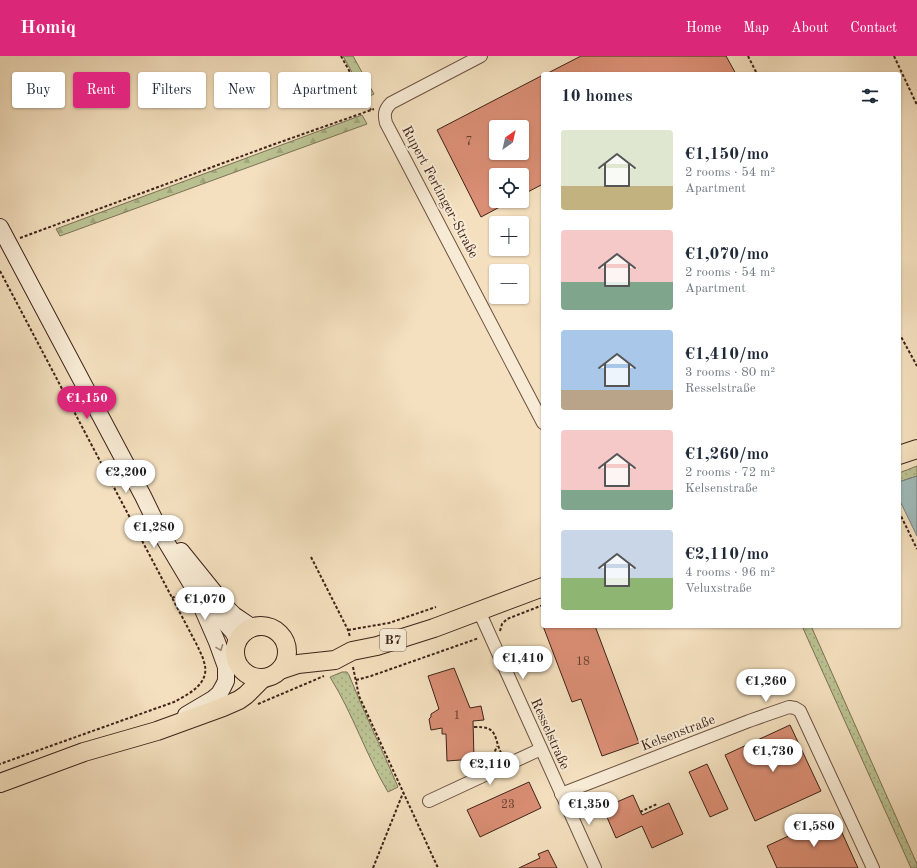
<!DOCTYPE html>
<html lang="en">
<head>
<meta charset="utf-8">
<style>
  body { margin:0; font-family:"Old Standard TT",serif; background:#f2f2f3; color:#1f2937; height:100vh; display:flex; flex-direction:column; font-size:15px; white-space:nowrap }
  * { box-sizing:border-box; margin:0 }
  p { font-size:13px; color:#747a83 }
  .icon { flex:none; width:22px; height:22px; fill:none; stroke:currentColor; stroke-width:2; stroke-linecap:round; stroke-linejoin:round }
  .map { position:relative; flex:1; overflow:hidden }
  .panel { position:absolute; left:541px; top:16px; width:360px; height:556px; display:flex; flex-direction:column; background:#fff; border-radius:4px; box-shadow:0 1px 3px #0004 }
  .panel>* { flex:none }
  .top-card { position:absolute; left:12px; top:16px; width:380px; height:36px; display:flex; gap:8px }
  .needle { width:26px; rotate:34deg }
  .fabs { position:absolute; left:489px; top:64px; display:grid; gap:8px }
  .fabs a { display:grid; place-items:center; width:40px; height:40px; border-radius:4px; background:#fff; box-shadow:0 1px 3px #0004; font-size:20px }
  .price { position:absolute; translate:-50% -34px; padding:0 9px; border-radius:14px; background:#fff; color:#222; font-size:13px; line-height:26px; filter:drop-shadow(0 1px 2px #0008) }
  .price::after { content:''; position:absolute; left:50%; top:24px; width:12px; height:9px; margin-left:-6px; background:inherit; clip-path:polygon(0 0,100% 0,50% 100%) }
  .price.active { background:#db2777; color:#fff }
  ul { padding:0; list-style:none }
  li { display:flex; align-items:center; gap:12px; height:100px; padding:0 20px }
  li span { display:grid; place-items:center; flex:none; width:112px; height:80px; border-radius:4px; color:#555 }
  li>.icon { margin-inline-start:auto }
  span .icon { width:48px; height:48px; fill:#fffc; stroke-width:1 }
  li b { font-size:17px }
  h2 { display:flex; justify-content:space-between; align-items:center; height:48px; padding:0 20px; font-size:17px }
  .pill { padding:0 14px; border-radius:4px; background:#fff; box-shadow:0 1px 3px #0004; font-size:14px; line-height:36px }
  .pill.active { background:#db2777; color:#fff }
  header { display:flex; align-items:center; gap:24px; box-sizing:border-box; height:56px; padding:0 20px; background:#db2777; color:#fff }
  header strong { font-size:19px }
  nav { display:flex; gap:22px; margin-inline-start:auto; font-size:14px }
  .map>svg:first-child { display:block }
  .grass { fill:url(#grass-dots); stroke:#7c7256 }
  .forest { fill:url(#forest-firs); stroke:#7c7256 }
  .water { fill:#9fbbbb; stroke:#787e7a }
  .building { fill:#da8e74; stroke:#3e2319; fill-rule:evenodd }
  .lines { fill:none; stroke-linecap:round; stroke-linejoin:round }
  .street-casing { stroke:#6c5242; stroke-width:14 }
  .secondary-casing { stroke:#3e2319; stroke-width:18 }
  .primary-casing { stroke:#3e2319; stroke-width:20 }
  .path { stroke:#3e2319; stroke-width:2; stroke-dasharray:3 2; stroke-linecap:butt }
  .street { stroke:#f8ebd5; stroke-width:12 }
  .secondary { stroke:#f8ebd5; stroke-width:16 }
  .primary { stroke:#f4e0bf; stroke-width:18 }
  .oneway { stroke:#9b8777 }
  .labels { text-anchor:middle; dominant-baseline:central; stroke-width:4; stroke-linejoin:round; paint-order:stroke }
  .number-label { font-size:12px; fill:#653e30 }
  .shield { fill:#f8ebd5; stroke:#765f51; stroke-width:1 }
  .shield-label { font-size:13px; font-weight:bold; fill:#3e2319 }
  .street-label { font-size:14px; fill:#3e2319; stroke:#f8ebd5 }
</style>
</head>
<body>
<header>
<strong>Homiq</strong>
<nav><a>Home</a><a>Map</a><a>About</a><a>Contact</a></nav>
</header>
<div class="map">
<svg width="917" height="812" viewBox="0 0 917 812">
  <defs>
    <pattern id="grass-dots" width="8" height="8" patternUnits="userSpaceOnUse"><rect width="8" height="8" fill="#bbc292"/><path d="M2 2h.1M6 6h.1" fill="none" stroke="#a2a67d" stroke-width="1.8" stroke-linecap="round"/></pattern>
    <pattern id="forest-firs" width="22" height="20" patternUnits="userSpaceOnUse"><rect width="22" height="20" fill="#bbc292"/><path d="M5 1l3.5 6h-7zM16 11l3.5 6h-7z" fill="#a2a67d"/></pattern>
  </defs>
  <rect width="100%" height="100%" fill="#f4e0bf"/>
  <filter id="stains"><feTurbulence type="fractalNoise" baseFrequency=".005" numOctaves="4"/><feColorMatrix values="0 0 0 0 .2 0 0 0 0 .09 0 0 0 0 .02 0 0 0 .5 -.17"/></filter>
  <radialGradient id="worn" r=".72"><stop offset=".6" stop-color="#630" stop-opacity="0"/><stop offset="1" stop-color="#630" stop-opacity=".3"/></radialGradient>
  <g class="grass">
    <polygon points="917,410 917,420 899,426 899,417"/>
    <polygon points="802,570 811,570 917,808 917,812 911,812"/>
    <path d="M342 616H347L349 619C364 657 382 693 398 731L388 736C366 699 353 658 330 621Z"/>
  </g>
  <g class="forest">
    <polygon points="343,0 353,0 374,38 366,42"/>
    <polygon points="362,59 367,68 60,180 56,173"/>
  </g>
  <polygon class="water" points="917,420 917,480 899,443 899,426"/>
  <g class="building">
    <polygon points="581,0 726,0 736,18 546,18"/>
    <path d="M543 19V128L522 139V119H496V145H511L481 161 437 74ZM496 71H522V97H496Z"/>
    <polygon points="543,570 595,570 639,687 602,700 581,643 572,646"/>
    <polygon points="454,612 470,652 481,650 484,664 473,665 474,703 447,705 446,678 442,678 442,672 431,674 429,663 431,661 431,658 439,653 428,620"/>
    <polygon points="790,669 821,735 755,765 725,699"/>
    <polygon points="707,708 728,753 710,761 689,716"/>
    <polygon points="529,726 541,752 480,781 467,754"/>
    <polygon points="633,739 642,759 669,747 683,778 652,792 642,770 616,782 603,752"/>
    <polygon points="834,759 858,812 777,812 767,790"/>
    <polygon points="548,794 557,812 519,812 540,802 538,798"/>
  </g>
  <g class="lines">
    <g class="street-casing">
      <g id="street">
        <path d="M481 0 391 47C384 54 384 59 386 67L543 367"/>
        <polyline points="479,555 595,812"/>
        <polyline points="561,738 749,665 789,651 795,652 800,655 873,812"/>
        <polyline points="429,745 541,693"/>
      </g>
    </g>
    <g class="secondary-casing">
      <g id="secondary">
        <polyline points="0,171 143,440 162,479 193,531 217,586 226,611 226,625 223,631 219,638 213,643 186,659"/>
        <polyline points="181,495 227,552 234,559 253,572"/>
        <polyline points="206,545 233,576 238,585"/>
      </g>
    </g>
    <g class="primary-casing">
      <g id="primary">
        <polyline points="899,399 917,393"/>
        <circle cx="261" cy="596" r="26"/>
        <polyline points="280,614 298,608 335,604 352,595 377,590 434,572 543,531"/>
        <polyline points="0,727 84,696 157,675 223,651 239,644 246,639 263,622"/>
      </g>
    </g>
    <g class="path">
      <polyline points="341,0 371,54"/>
      <polyline points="748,0 757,18"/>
      <polyline points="894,0 917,49"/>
      <polyline points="20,182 272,89 374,53"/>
      <path d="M0 215 198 591C200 596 203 601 204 606 211 627 189 638 174 646L0 708"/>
      <polyline points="899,277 917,310"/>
      <polyline points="899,456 917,493"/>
      <polyline points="311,501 348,574 350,581"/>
      <polyline points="172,542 181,537"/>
      <polyline points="348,574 389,567 436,551"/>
      <polyline points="500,575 502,568 507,563 543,549"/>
      <polyline points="353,611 359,640 438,812"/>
      <polyline points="356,624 371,620 479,582"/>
      <polyline points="258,648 324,620"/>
      <path d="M474 671C499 670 493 681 502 699"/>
      <polyline points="469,714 468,712 493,700 497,690"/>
      <polyline points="640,756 657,748"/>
      <polyline points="373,812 403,737"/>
    </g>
    <use href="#street" class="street"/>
    <use href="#secondary" class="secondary"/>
    <use href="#primary" class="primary"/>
  </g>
  <defs><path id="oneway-chevron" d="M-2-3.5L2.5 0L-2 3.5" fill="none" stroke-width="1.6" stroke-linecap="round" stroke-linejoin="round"/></defs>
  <use class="oneway" href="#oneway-chevron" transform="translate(220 592) rotate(69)"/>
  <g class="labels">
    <g class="number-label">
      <text x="469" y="86">7</text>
      <text x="583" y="606">18</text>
      <text x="457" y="660">1</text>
      <text x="508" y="749">23</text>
    </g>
    <rect class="shield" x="380" y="573" width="26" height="22" rx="3"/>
    <g class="shield-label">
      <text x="393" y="584">B7</text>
    </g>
    <g class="street-label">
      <text transform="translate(440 136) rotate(62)">Rupert Fertinger-Straße</text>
      <text transform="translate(678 677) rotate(-21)">Kelsenstraße</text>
      <text transform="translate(550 678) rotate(66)">Resselstraße</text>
    </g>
  </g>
  <rect width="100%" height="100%" filter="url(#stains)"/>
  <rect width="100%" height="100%" fill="url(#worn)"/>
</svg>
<div class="fabs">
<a><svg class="needle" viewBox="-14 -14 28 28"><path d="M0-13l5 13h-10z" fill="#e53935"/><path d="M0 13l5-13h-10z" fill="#747a83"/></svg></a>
<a><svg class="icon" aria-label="locate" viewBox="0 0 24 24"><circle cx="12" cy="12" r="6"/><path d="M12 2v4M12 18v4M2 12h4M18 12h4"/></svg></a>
<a>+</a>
<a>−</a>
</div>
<b class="price active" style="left:87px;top:364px">€1,150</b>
<b class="price" style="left:126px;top:438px">€2,200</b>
<b class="price" style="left:154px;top:493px">€1,280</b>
<b class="price" style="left:205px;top:565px">€1,070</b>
<b class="price" style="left:523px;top:624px">€1,410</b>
<b class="price" style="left:766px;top:647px">€1,260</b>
<b class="price" style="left:773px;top:717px">€1,730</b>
<b class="price" style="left:490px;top:730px">€2,110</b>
<b class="price" style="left:589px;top:770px">€1,350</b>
<b class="price" style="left:814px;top:792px">€1,580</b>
<div class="top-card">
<a class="pill">Buy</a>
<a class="pill active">Rent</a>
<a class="pill">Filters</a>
<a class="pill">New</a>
<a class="pill">Apartment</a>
</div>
<section class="panel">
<h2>10 homes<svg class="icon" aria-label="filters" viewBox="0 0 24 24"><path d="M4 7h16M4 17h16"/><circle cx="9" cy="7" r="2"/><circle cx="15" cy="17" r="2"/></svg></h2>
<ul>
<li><span style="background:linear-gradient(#dfe7d0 70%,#c2b280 0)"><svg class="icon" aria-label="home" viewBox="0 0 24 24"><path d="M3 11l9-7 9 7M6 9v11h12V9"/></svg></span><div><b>€1,150/mo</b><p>2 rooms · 54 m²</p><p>Apartment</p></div></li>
<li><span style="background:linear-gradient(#f6c9c9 65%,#7fa58c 0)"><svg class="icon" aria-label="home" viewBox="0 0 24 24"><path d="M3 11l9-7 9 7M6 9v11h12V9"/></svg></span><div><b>€1,070/mo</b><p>2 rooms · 54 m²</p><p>Apartment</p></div></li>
<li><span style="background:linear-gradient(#a9c7e8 75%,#b9a48a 0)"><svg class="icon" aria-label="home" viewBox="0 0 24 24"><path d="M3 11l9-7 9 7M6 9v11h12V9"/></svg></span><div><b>€1,410/mo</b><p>3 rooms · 80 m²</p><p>Resselstraße</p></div></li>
<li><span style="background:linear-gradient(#f6c9c9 75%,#7fa58c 0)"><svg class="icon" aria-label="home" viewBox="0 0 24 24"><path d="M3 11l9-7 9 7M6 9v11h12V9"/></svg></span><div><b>€1,260/mo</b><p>2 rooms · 72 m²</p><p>Kelsenstraße</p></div></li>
<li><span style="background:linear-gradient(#c9d6e8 60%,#8fb573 0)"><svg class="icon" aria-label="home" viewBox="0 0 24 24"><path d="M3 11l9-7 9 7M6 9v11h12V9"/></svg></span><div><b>€2,110/mo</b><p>4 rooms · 96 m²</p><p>Veluxstraße</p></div></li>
</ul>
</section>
</div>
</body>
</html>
